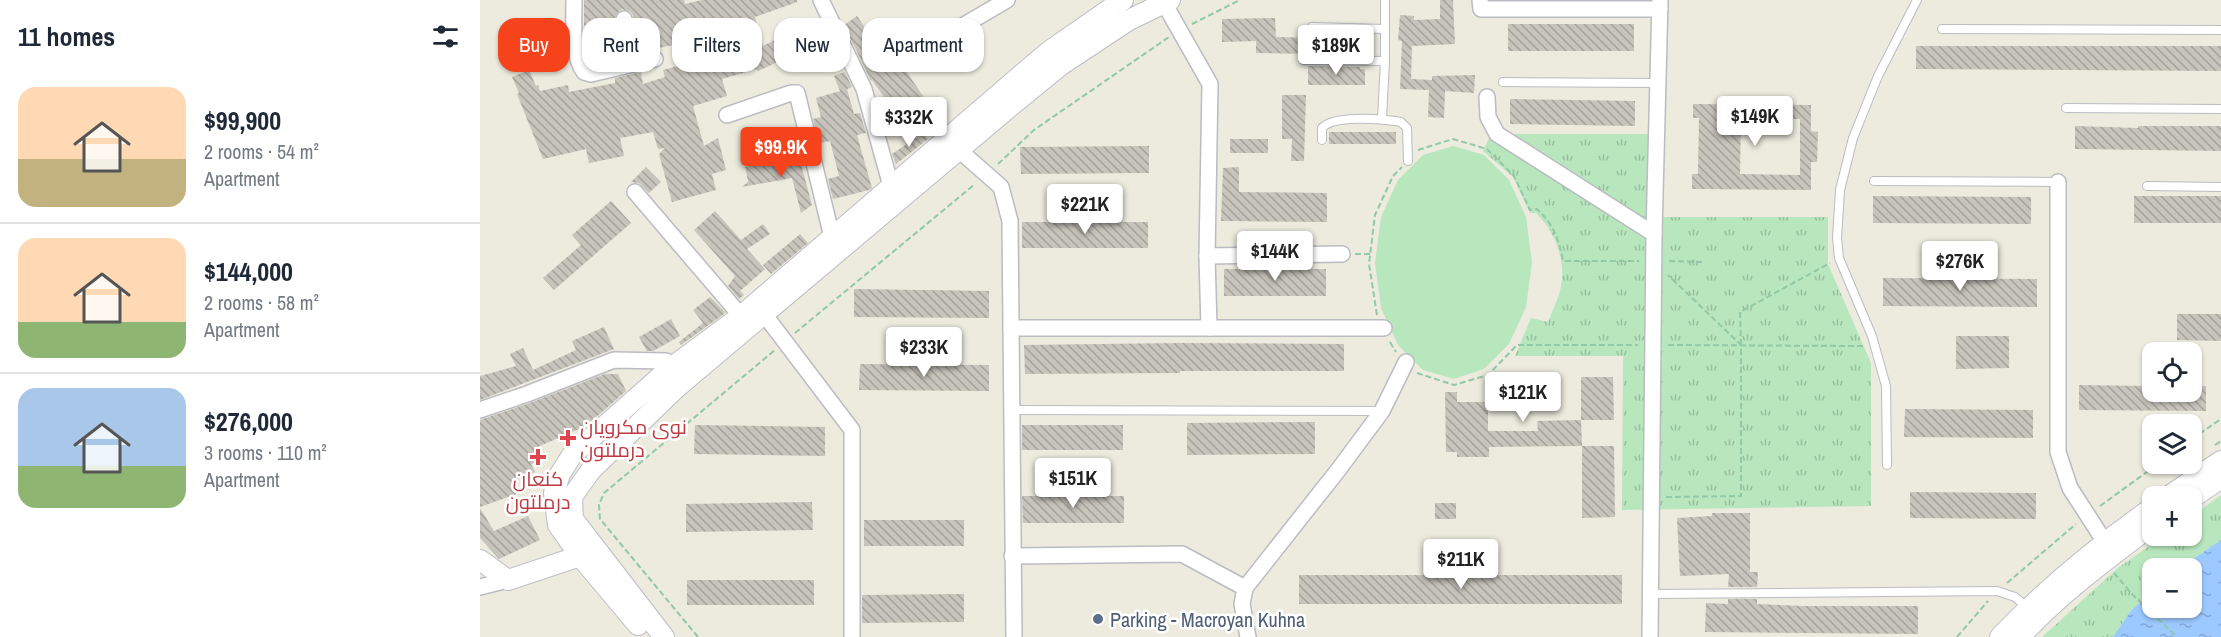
<!DOCTYPE html>
<html lang="en">
<head>
<meta charset="utf-8">
<style>
  body { margin:0; font-family:"Archivo Narrow",Cairo,sans-serif; background:#f6f6f7; color:#1f2937; height:100vh; display:flex; flex-direction:column; font-size:22px; white-space:nowrap }
  * { box-sizing:border-box; margin:0 }
  p { font-size:20px; color:#747a83 }
  .icon { flex:none; width:33px; height:33px; fill:none; stroke:currentColor; stroke-width:2; stroke-linecap:round; stroke-linejoin:round }
  .map { position:relative; flex:1; overflow:hidden }
  .details { display:flex; flex-direction:column; background:#fff; width:480px }
  .details>* { flex:none }
  .guide { position:absolute; left:18px; top:18px; width:570px; height:54px; display:flex; gap:12px }
  .tools { position:absolute; left:1662px; top:342px; display:grid; gap:12px }
  .tools a { display:grid; place-items:center; width:60px; height:60px; border-radius:12px; background:#fff; box-shadow:0 2px 4px #0004; font-size:30px }
  .price { position:absolute; translate:-50% -51px; padding:0 14px; border-radius:6px; background:#fff; color:#222; font-size:20px; line-height:39px; filter:drop-shadow(0 2px 3px #0008) }
  .price::after { content:''; position:absolute; left:50%; top:36px; width:18px; height:14px; margin-left:-9px; background:inherit; clip-path:polygon(0 0,100% 0,50% 100%) }
  .price.active { background:#f6431b; color:#fff }
  ul { padding:0; list-style:none }
  li { display:flex; align-items:center; gap:18px; height:150px; padding:0 18px }
  li+li { border-top:2px solid #e0e1e3 }
  li span { display:grid; place-items:center; flex:none; width:168px; height:120px; border-radius:18px; color:#555 }
  li>.icon { margin-inline-start:auto }
  span .icon { width:72px; height:72px; fill:#fffc; stroke-width:1 }
  li b { font-size:26px }
  h2 { display:flex; justify-content:space-between; align-items:center; height:72px; padding:0 18px; font-size:26px }
  .chip { padding:0 21px; border-radius:18px; background:#fff; box-shadow:0 2px 4px #0004; font-size:21px; line-height:54px }
  .chip.active { background:#f6431b; color:#fff }
  main { display:flex; flex:1; min-height:0 }
  .map>svg:first-child { display:block }
  .grass { fill:#b8e7bd }
  .park { fill:url(#park-tufts) }
  .water { fill:url(#water-ripples) }
  .building { fill:url(#building-back-hatch); fill-rule:evenodd }
  .lines { fill:none; stroke-linecap:round; stroke-linejoin:round }
  .lane-casing { stroke:#babcc2; stroke-width:10 }
  .street-casing { stroke:#babcc2; stroke-width:18 }
  .secondary-casing { stroke:#bbbec6; stroke-width:22 }
  .path { stroke:#91c8a6; stroke-width:2; stroke-dasharray:6 3; stroke-linecap:butt }
  .lane { stroke:#fff; stroke-width:8 }
  .street { stroke:#fff; stroke-width:15 }
  .secondary { stroke:#fff; stroke-width:20 }
  .health-dot { fill:#e0444e; stroke:#fff; stroke-width:2 }
  .service-dot { fill:#5c6f8a; stroke:#fff; stroke-width:2 }
  .labels { text-anchor:middle; dominant-baseline:central; stroke-width:5; stroke-linejoin:round; paint-order:stroke }
  .health-label { font-size:20px; fill:#be3a42; stroke:#fff; text-anchor:start }
  .service-label { font-size:20px; fill:#4e5e75; stroke:#fff; text-anchor:start }
</style>
</head>
<body>
<main>
<section class="details">
<h2>11 homes<svg class="icon" aria-label="filters" viewBox="0 0 24 24"><path d="M4 7h16M4 17h16"/><circle cx="9" cy="7" r="2"/><circle cx="15" cy="17" r="2"/></svg></h2>
<ul>
<li><span style="background:linear-gradient(#ffd9b3 60%,#c2b280 0)"><svg class="icon" aria-label="home" viewBox="0 0 24 24"><path d="M3 11l9-7 9 7M6 9v11h12V9"/></svg></span><div><b>$99,900</b><p>2 rooms · 54 m²</p><p>Apartment</p></div></li>
<li><span style="background:linear-gradient(#ffd9b3 70%,#8fb573 0)"><svg class="icon" aria-label="home" viewBox="0 0 24 24"><path d="M3 11l9-7 9 7M6 9v11h12V9"/></svg></span><div><b>$144,000</b><p>2 rooms · 58 m²</p><p>Apartment</p></div></li>
<li><span style="background:linear-gradient(#a9c7e8 65%,#8fb573 0)"><svg class="icon" aria-label="home" viewBox="0 0 24 24"><path d="M3 11l9-7 9 7M6 9v11h12V9"/></svg></span><div><b>$276,000</b><p>3 rooms · 110 m²</p><p>Apartment</p></div></li>
</ul>
</section>
<div class="map">
<svg width="1741" height="637" viewBox="0 0 1741 637">
  <defs>
    <pattern id="park-tufts" width="24" height="20" patternUnits="userSpaceOnUse" patternTransform="scale(1.5)"><rect width="24" height="20" fill="#b8e7bd"/><path d="M3 7l-1-3M5 7V3M7 7l1-3M15 17l-1-3M17 17v-4M19 17l1-3" fill="none" stroke="#98be9d"/></pattern>
    <pattern id="water-ripples" width="26" height="14" patternUnits="userSpaceOnUse" patternTransform="scale(1.5)"><rect width="26" height="14" fill="#9cc9ff"/><path d="M2 4q2-2 4 0t4 0M15 11q2-2 4 0t4 0" fill="none" stroke="#82a6d2"/></pattern>
    <pattern id="building-back-hatch" width="6" height="6" patternUnits="userSpaceOnUse" patternTransform="scale(1.5)"><rect width="6" height="6" fill="#c7c4bb"/><path d="M-1 5l2 2M0 0l6 6M5-1l2 2" fill="none" stroke="#a4a29b"/></pattern>
  </defs>
  <rect width="100%" height="100%" fill="#ecebde"/>
  <polygon class="grass" points="973,146 1004,155 1029,180 1046,217 1052,262 1046,307 1029,344 1004,369 974,379 943,370 918,345 901,308 895,263 901,217 918,180 943,155"/>
  <g class="park">
    <path d="M1011 134H1183L1181 217H1348V264L1391 363V506L1142 510 1143 356H1035L1051 318 1068 322C1072 311 1079 298 1081 286 1086 260 1075 231 1056 213H1050L1033 177 1003 151Z"/>
    <polygon points="1741,495 1741,540 1700,568 1672,568 1672,591 1650,612 1633,637 1562,637 1639,567 1684,536 1712,536 1712,516"/>
  </g>
  <polygon class="water" points="1741,540 1741,637 1633,637 1650,612 1672,591 1672,608 1712,608 1712,568 1700,568"/>
  <g class="building">
    <polygon points="104,0 204,0 205,4 222,0 317,0 317,2 275,17 283,46 327,24 331,44 341,40 346,53 305,66 302,60 278,71 277,69 242,79 247,96 213,106 224,146 238,138 246,170 232,174 236,190 192,202 179,154 185,148 178,149 173,132 140,138 144,156 109,163 106,149 63,159 37,94 39,93 32,77 49,70 56,86 58,85 60,91 88,85 89,92 135,83 135,78 161,72 163,84 185,77 183,70 205,64 198,44 169,50 167,44 160,46 153,16 151,12 142,9 138,12 135,17 141,51 138,52 139,57 110,62 104,36"/>
    <polygon points="960,0 973,0 975,44 932,46 931,79 952,80 952,76 995,75 994,93 965,91 964,118 948,117 949,90 920,89 922,41 918,40 920,15 934,16 934,20 960,19"/>
    <polygon points="377,16 412,67 420,62 445,99 418,117 392,80 391,81 364,25"/>
    <polygon points="795,18 796,37 880,39 880,55 776,53 776,41 742,42 742,19"/>
    <rect x="1028" y="24" width="126" height="27"/>
    <polygon points="1436,46 1741,46 1741,71 1436,69"/>
    <polygon points="828,66 880,67 880,69 885,69 885,85 828,85"/>
    <polygon points="365,72 372,87 367,89 374,114 380,113 386,133 377,135 392,188 389,190 353,199 348,179 359,176 350,141 339,143 333,119 341,117 336,98 360,91 354,76"/>
    <polygon points="802,95 826,95 824,161 811,161 812,139 802,139"/>
    <polygon points="1030,99 1155,101 1155,126 1030,124"/>
    <path d="M1213 104 1331 105V131L1338 132 1337 162H1331V190L1212 189V174H1218L1219 118H1213ZM1261 118 1320 119V175L1260 174Z"/>
    <polygon points="1595,126 1658,128 1658,126 1741,126 1741,151 1595,149"/>
    <rect x="849" y="132" width="67" height="12"/>
    <polygon points="443,133 448,139 416,164 412,154"/>
    <rect x="750" y="139" width="38" height="14"/>
    <polygon points="669,146 669,173 541,174 540,147"/>
    <polygon points="309,159 311,166 321,164 332,205 321,213 312,178 262,187 270,180 268,181 265,167"/>
    <polygon points="166,167 181,182 169,193 159,183 151,182"/>
    <polygon points="759,167 759,192 847,193 847,222 741,221 743,168"/>
    <polygon points="1393,196 1551,197 1551,224 1393,223"/>
    <rect x="1654" y="196" width="87" height="27"/>
    <polygon points="131,201 151,223 74,290 63,278 101,245 92,235"/>
    <polygon points="235,211 261,240 283,224 290,234 267,249 285,269 260,291 264,295 259,299 248,286 255,276 214,230"/>
    <rect x="542" y="222" width="126" height="26"/>
    <polygon points="320,234 328,243 291,274 283,265"/>
    <rect x="744" y="269" width="102" height="27"/>
    <polygon points="1403,278 1557,279 1557,307 1403,306"/>
    <polygon points="374,289 509,291 509,318 374,317"/>
    <polygon points="230,297 245,312 244,314 201,345 199,342 223,323 213,310"/>
    <polygon points="1697,314 1741,314 1741,341 1697,340"/>
    <polygon points="191,319 200,336 173,351 167,351 159,337"/>
    <polygon points="124,327 134,349 0,400 0,376 36,366 30,354 43,348 53,370 96,350 92,341"/>
    <polygon points="1476,336 1529,336 1529,368 1476,369"/>
    <polygon points="699,343 864,344 864,371 700,371 700,373 545,374 544,345"/>
    <polygon points="380,364 509,365 509,391 379,390"/>
    <polygon points="125,374 138,374 146,391 106,426 55,448 60,461 51,464 55,472 35,481 39,493 0,507 0,420 50,403"/>
    <polygon points="1101,377 1133,377 1134,420 1101,420 1102,446 1009,447 1009,457 977,457 977,452 966,452 965,392 977,392 977,402 1008,402 1008,431 1058,431 1057,421 1101,420"/>
    <polygon points="1599,385 1672,386 1672,392 1712,392 1712,386 1726,386 1726,411 1599,410"/>
    <polygon points="1425,409 1553,410 1553,438 1424,437"/>
    <polygon points="835,422 835,454 707,455 707,423"/>
    <polygon points="215,425 345,427 345,456 214,454"/>
    <rect x="542" y="425" width="101" height="25"/>
    <polygon points="1102,446 1134,446 1135,517 1102,518"/>
    <polygon points="1430,492 1556,493 1556,519 1430,518"/>
    <polygon points="542,496 644,496 644,523 543,523"/>
    <polygon points="332,502 333,530 206,532 206,504"/>
    <rect x="955" y="503" width="21" height="16"/>
    <polygon points="0,508 14,531 48,516 60,540 19,559 0,538"/>
    <polygon points="1232,513 1270,513 1270,572 1278,572 1277,587 1248,587 1249,574 1200,576 1197,518 1232,516"/>
    <rect x="384" y="520" width="100" height="26"/>
    <rect x="819" y="575" width="323" height="29"/>
    <rect x="207" y="580" width="127" height="25"/>
    <polygon points="484,594 484,622 382,623 382,595"/>
    <polygon points="1248,599 1277,599 1277,604 1323,606 1438,606 1438,634 1225,632 1226,603 1248,604"/>
  </g>
  <g class="lines">
    <g class="lane-casing">
      <g id="lane">
        <polyline points="832,27 905,29"/>
        <polyline points="1462,29 1741,30"/>
        <polyline points="823,60 905,61"/>
        <polyline points="1023,82 1178,83"/>
        <polyline points="1586,108 1741,109"/>
        <polyline points="902,119 905,61 905,0"/>
        <path d="M842 140V128C853 115 899 119 915 121L921 122 927 128 928 161"/>
        <polyline points="1394,181 1578,182"/>
        <polyline points="1667,186 1741,187"/>
        <polyline points="531,410 902,411"/>
        <polyline points="1407,465 1406,386 1392,336 1359,258 1357,238 1360,190 1373,138 1398,76 1437,0"/>
        <polyline points="1170,594 1517,591 1535,597 1548,608"/>
      </g>
    </g>
    <g class="street-casing">
      <g id="street">
        <path d="M94 0C94 22 91 53 104 72L111 74 175 59"/>
        <polyline points="341,0 384,89 411,186 416,192"/>
        <polyline points="1000,0 1001,9 1180,9"/>
        <polyline points="684,3 730,84 727,256 729,328"/>
        <polyline points="144,19 154,63"/>
        <polyline points="479,28 527,0"/>
        <polyline points="1007,97 1008,117 1017,134 1174,234"/>
        <polyline points="247,115 311,93 317,93 352,237"/>
        <polyline points="479,150 521,187 530,221 534,637"/>
        <polyline points="1578,182 1578,452 1590,488 1630,550"/>
        <polyline points="155,192 261,316"/>
        <polyline points="727,256 862,254"/>
        <polyline points="284,314 372,430 372,637"/>
        <polyline points="531,328 904,328"/>
        <polyline points="0,410 47,394 134,360 186,361 188,370"/>
        <polyline points="532,556 702,554 765,588"/>
        <polyline points="0,587 28,580"/>
        <polyline points="768,637 762,604 765,588 859,469 902,411 926,362"/>
        <polyline points="1170,637 1174,234 1180,0"/>
      </g>
    </g>
    <g class="secondary-casing">
      <g id="secondary">
        <polyline points="1689,496 1741,461"/>
        <polyline points="1712,498 1741,478"/>
        <polyline points="0,560 28,580 100,556 111,550"/>
        <polyline points="158,625 100,556 78,525 74,493 80,474 92,455 188,370 261,316 568,52 643,0"/>
        <polyline points="184,637 93,519 92,497 111,470 196,388 527,109 581,65 649,20 690,0"/>
        <path d="M1520 637C1566 589 1618 546 1672 508"/>
        <path d="M1540 637C1579 594 1626 560 1672 525"/>
      </g>
    </g>
    <g class="path">
      <polyline points="712,24 760,0"/>
      <path d="M938 150 973 139 1007 149 1034 176 1050 210 1057 209C1073 224 1079 239 1083 261H1159"/>
      <polyline points="518,164 554,130 689,37"/>
      <polyline points="875,254 890,254"/>
      <polyline points="1189,261 1224,262"/>
      <polyline points="897,315 889,264 895,215 913,176 922,167"/>
      <polyline points="315,333 495,184"/>
      <polyline points="910,342 916,352"/>
      <polyline points="1188,345 1383,346"/>
      <polyline points="1261,345 1260,312 1350,263"/>
      <polyline points="937,373 974,385 1008,375 1037,345 1158,345"/>
      <polyline points="1712,439 1741,419"/>
      <polyline points="1735,445 1741,441"/>
      <polyline points="1186,497 1261,496 1261,345 1188,275"/>
      <polyline points="1620,506 1678,464"/>
      <polyline points="1634,573 1651,593 1697,637"/>
      <polyline points="1527,583 1596,524"/>
      <polyline points="218,637 120,519 119,505 124,493 295,350"/>
      <polyline points="1477,637 1508,601"/>
    </g>
    <use href="#lane" class="lane"/>
    <use href="#street" class="street"/>
    <use href="#secondary" class="secondary"/>
  </g>
  <g class="health-dot">
    <path d="M85 429h6v6h6v6h-6v6h-6v-6h-6v-6h6z"/>
    <path d="M55 448h6v6h6v6h-6v6h-6v-6h-6v-6h6z"/>
  </g>
  <circle class="service-dot" cx="618" cy="619" r="6"/>
  <g class="labels">
    <g class="health-label">
      <text x="100" y="426">نوی مکرویان<tspan x="100" dy="23">درملتون</tspan></text>
      <text x="58" y="478" text-anchor="middle">کنعان<tspan x="58" dy="23">درملتون</tspan></text>
    </g>
    <g class="service-label">
      <text x="630" y="619">Parking - Macroyan Kuhna</text>
    </g>
  </g>
</svg>
<div class="tools">
<a><svg class="icon" aria-label="locate" viewBox="0 0 24 24"><circle cx="12" cy="12" r="6"/><path d="M12 2v4M12 18v4M2 12h4M18 12h4"/></svg></a>
<a><svg class="icon" aria-label="layers" viewBox="0 0 24 24"><path d="M12 4l9 5-9 5-9-5zM3 14l9 5 9-5"/></svg></a>
<a>+</a>
<a>−</a>
</div>
<b class="price" style="left:856px;top:76px">$189K</b>
<b class="price" style="left:1275px;top:147px">$149K</b>
<b class="price" style="left:429px;top:148px">$332K</b>
<b class="price active" style="left:301px;top:178px">$99.9K</b>
<b class="price" style="left:605px;top:235px">$221K</b>
<b class="price" style="left:795px;top:282px">$144K</b>
<b class="price" style="left:1480px;top:292px">$276K</b>
<b class="price" style="left:444px;top:378px">$233K</b>
<b class="price" style="left:1043px;top:423px">$121K</b>
<b class="price" style="left:593px;top:509px">$151K</b>
<b class="price" style="left:981px;top:590px">$211K</b>
<div class="guide">
<a class="chip active">Buy</a>
<a class="chip">Rent</a>
<a class="chip">Filters</a>
<a class="chip">New</a>
<a class="chip">Apartment</a>
</div>
</div>
</main>
</body>
</html>
